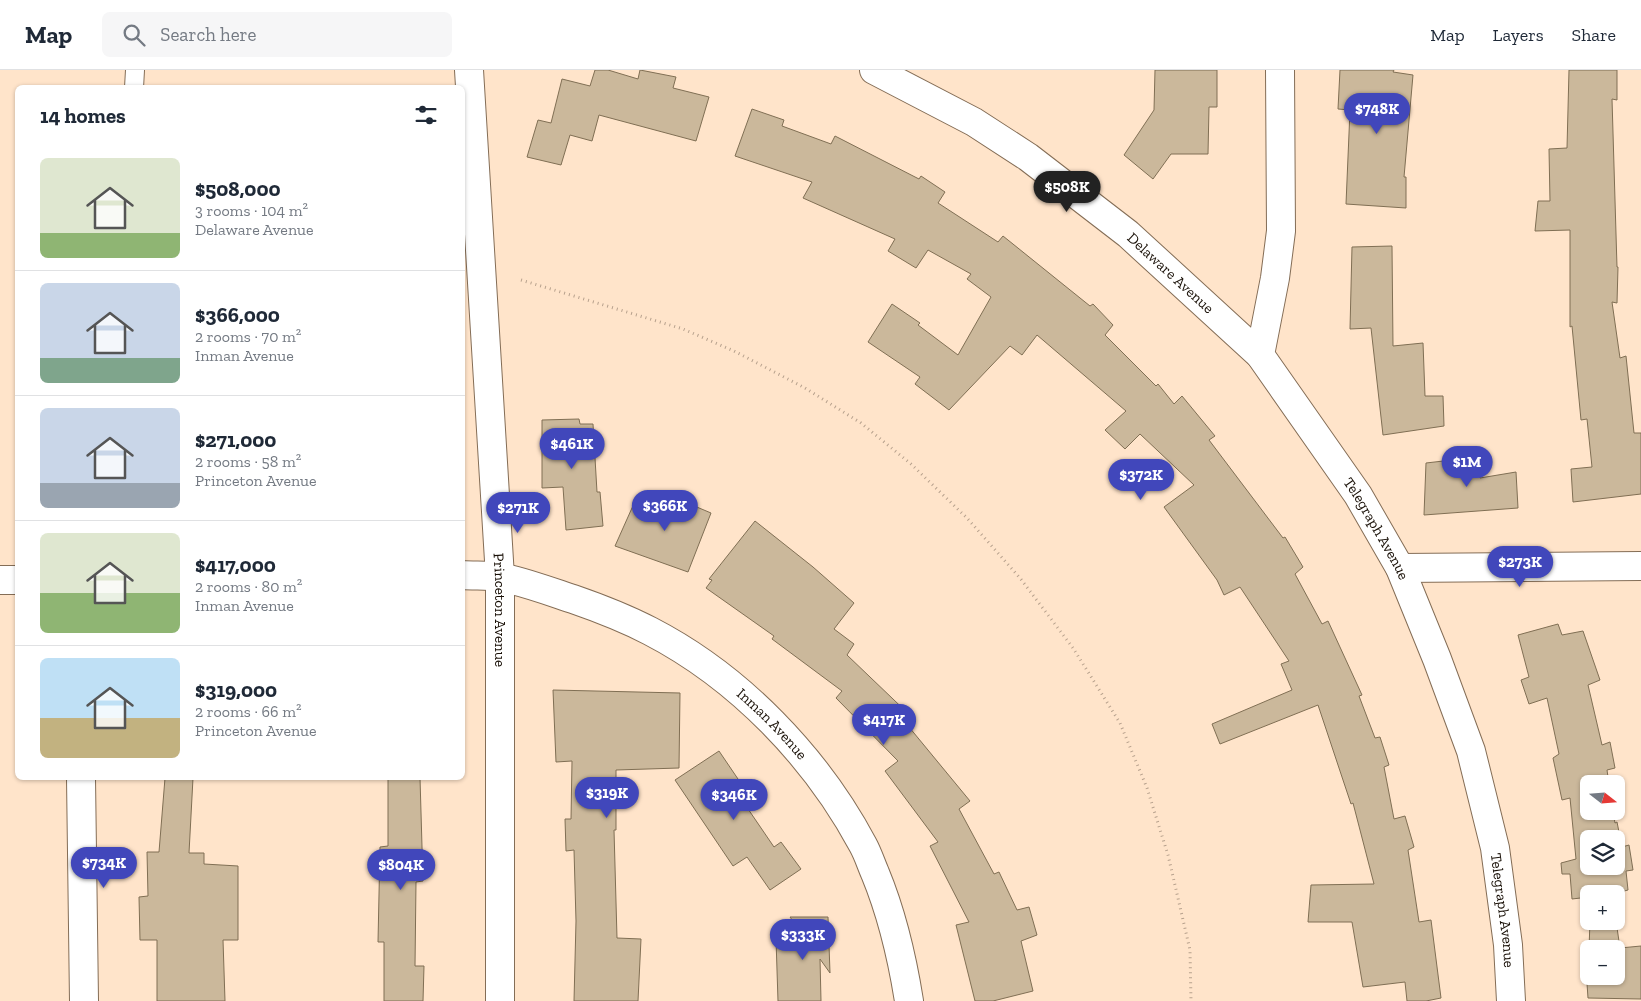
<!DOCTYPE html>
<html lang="en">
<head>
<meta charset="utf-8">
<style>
  body { margin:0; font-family:"Zilla Slab",serif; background:#f6f6f7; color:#1f2937; height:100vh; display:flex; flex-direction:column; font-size:19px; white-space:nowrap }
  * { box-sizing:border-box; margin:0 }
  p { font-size:16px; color:#747a83 }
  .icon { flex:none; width:28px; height:28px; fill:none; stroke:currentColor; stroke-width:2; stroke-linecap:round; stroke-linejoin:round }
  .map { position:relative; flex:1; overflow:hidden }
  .sheet { position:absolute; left:15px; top:15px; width:450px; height:695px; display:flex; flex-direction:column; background:#fff; border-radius:8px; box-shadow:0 1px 4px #0004 }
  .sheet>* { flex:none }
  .needle { width:32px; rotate:107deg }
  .tools { position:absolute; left:1580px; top:705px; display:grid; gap:10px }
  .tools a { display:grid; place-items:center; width:45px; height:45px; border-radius:8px; background:#fff; box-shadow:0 1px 4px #0004; font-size:25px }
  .price { position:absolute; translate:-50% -42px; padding:0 11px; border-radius:18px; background:#4147bb; color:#fff; font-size:16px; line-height:32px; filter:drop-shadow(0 1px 2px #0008) }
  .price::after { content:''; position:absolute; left:50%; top:30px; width:15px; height:11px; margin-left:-8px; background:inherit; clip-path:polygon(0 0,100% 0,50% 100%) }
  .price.active { background:#222; color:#fff }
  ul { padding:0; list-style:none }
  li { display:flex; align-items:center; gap:15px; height:125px; padding:0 25px }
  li+li { border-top:1px solid #e0e1e3 }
  li span { display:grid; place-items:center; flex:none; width:140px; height:100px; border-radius:8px; color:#555 }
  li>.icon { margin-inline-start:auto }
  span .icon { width:60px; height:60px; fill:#fffc; stroke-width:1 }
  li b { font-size:21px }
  h2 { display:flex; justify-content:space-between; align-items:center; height:60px; padding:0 25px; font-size:21px }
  header { display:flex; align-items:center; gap:30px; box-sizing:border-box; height:70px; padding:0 25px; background:#fff; border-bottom:1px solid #e0e1e3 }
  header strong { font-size:24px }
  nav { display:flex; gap:28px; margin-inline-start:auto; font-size:18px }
  .search { width:350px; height:45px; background:#f6f6f7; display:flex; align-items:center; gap:12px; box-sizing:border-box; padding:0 18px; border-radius:8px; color:#747a83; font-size:19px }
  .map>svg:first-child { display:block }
  .building { fill:#cbb89b; stroke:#806f54; fill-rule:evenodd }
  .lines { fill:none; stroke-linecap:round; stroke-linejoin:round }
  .lane-casing { stroke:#846d56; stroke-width:20 }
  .street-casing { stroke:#846d56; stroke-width:30 }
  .path { stroke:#b7a18d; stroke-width:3; stroke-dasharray:1 4; stroke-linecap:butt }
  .lane { stroke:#fff; stroke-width:18 }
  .street { stroke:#fff; stroke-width:28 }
  .labels { text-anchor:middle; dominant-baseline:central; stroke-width:4; stroke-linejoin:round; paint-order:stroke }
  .street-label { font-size:15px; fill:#191007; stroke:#fff }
</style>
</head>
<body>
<header>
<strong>Map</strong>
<div class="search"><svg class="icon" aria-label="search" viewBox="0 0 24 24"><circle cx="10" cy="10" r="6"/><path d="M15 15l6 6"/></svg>Search here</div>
<nav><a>Map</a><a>Layers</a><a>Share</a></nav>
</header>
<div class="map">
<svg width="1641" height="931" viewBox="0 0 1641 931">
  <rect width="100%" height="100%" fill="#ffe4ca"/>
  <g class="building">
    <polygon points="595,0 608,0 638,9 640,0 676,7 673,18 709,27 696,71 599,45 592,71 570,65 561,95 527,87 538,50 551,53 562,9 590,16"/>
    <polygon points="1155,0 1217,0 1217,37 1209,37 1208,84 1171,84 1153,109 1124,85 1154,40"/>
    <polygon points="1340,0 1394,0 1393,2 1413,5 1404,107 1406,107 1406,138 1346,134 1350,40 1338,39"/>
    <polygon points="1569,0 1617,0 1617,30 1612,29 1617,197 1618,197 1617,233 1612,232 1620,288 1626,286 1634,363 1641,363 1641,424 1573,432 1571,399 1592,397 1587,349 1581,350 1572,256 1570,257 1570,160 1535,161 1538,131 1550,131 1549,79 1567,78"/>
    <polygon points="752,39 784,50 782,56 831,74 835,66 919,109 921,106 945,122 938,133 998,172 1003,166 1090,236 1093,234 1113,255 1105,265 1156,316 1158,314 1174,334 1182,326 1215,366 1209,370 1283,468 1285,467 1303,497 1295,504 1322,554 1328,551 1362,625 1359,626 1375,668 1380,667 1389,695 1384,697 1394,749 1405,746 1414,777 1408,780 1419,852 1431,850 1441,928 1426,931 1407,931 1405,912 1363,917 1352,852 1308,852 1311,815 1374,814 1353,733 1351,734 1318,635 1220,674 1212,654 1292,620 1281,594 1289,591 1240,517 1224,525 1217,510 1164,437 1194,415 1140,364 1125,379 1105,360 1126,341 1037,265 1022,285 1010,276 949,340 915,314 920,307 868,272 892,234 920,253 918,255 958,285 991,227 967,209 971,204 928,180 916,198 888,181 895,169 803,128 812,112 735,86"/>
    <polygon points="1392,176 1393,276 1423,273 1425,326 1443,326 1444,356 1383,365 1371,258 1350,259 1352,177"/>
    <polygon points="579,349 580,354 593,354 597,422 600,422 603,456 566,460 563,417 542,418 542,350"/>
    <polygon points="1478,387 1480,408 1516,402 1518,438 1424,445 1426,393"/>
    <polygon points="666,424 711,443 688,502 615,476 636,429 658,438"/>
    <polygon points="755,451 813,497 854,533 834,559 854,574 847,585 916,651 909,657 970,731 959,739 994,804 999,802 1017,840 1029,837 1037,865 1021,871 1033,921 993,931 975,931 956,855 969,852 930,776 938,772 885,701 898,691 836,628 842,621 772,569 774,566 706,518 712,510 709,509"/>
    <path d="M1558 554 1562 565 1583 561 1600 610 1588 615 1602 675 1610 672 1615 698 1607 700 1609 714H1589V741H1613L1615 753 1617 752 1622 777 1629 775 1633 800 1626 801 1628 820 1613 824H1589V827L1572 829 1570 804H1562L1561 793 1576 789 1570 728 1562 730 1553 688 1559 684 1547 628 1529 634 1521 610 1529 607 1518 565ZM1589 769H1616V796H1589Z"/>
    <polygon points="553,620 680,623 679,698 616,700 616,760 614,760 617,868 641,869 638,931 574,931 576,851 574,780 566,781 565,749 571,749 572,691 556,692"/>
    <polygon points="719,681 738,709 731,714 774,777 781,772 801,799 770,820 747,787 733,796 675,710"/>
    <polygon points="165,708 193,708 189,783 204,783 204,794 238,796 238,870 223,870 225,931 157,931 157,870 140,870 139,827 148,826 147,782 159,782"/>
    <polygon points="388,708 420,708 423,811 416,812 415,896 424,896 423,931 384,931 384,872 378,872 380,777 388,776"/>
    <polygon points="790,847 828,847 830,903 820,889 821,931 778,931 776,869 805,868"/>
    <polygon points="1590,851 1616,851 1620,878 1641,876 1641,929 1588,928 1586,899 1589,900 1589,896 1589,906 1616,906 1616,879 1589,879"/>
  </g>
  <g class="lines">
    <g class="lane-casing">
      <polyline id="lane" points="134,18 135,0"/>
    </g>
    <g class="street-casing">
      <g id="street">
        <path id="s1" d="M469 0 500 507V931"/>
        <path id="s2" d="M874 0 974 52 1028 87 1128 164 1260 285"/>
        <path id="s3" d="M1280 0 1281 161 1275 208 1260 285 1358 425 1400 498 1437 589 1471 681 1495 778 1508 875 1511 931"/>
        <polyline points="1400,498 1641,496"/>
        <path id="s4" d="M462 505C475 506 488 505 500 507 525 512 549 521 573 529 599 538 625 548 650 561 739 607 816 687 863 775 868 784 871 794 875 803 892 844 902 887 909 931"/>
        <polyline points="0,510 18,510"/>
        <polyline points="81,708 84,931"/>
      </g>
    </g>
    <polyline class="path" points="521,210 683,259 734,281 805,318 861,353 911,394 967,448 1020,508 1073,578 1120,653 1147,718 1168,785 1190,880 1191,931"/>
    <use href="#lane" class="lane"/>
    <use href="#street" class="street"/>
  </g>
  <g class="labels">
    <g class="street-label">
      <text stroke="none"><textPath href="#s2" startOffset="361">Delaware Avenue</textPath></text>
      <text stroke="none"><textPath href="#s3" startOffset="496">Telegraph Avenue</textPath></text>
      <text stroke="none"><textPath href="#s1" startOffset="541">Princeton Avenue</textPath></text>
      <text stroke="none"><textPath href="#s4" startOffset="352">Inman Avenue</textPath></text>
      <text stroke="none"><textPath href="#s3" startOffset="901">Telegraph Avenue</textPath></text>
    </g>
  </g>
</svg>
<div class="tools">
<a><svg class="needle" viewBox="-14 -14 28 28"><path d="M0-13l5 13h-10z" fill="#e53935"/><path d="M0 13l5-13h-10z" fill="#747a83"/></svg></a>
<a><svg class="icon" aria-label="layers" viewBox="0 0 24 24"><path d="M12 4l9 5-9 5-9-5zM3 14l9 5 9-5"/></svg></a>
<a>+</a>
<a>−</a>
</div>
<b class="price" style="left:1377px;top:65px">$748K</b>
<b class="price active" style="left:1067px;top:143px">$508K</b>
<b class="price" style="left:572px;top:400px">$461K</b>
<b class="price" style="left:1467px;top:418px">$1M</b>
<b class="price" style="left:1141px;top:431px">$372K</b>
<b class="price" style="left:665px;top:462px">$366K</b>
<b class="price" style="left:518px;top:464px">$271K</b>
<b class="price" style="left:1520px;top:518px">$273K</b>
<b class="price" style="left:884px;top:676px">$417K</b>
<b class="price" style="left:607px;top:749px">$319K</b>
<b class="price" style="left:734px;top:751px">$346K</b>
<b class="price" style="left:104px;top:819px">$734K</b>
<b class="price" style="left:401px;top:821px">$804K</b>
<b class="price" style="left:803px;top:891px">$333K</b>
<section class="sheet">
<h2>14 homes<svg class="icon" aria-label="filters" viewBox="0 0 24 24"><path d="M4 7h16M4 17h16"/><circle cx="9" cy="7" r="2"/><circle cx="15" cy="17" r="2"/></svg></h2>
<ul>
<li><span style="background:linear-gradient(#dfe7d0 75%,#8fb573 0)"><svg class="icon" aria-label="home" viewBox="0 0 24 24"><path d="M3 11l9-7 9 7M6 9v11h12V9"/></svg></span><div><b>$508,000</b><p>3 rooms · 104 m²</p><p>Delaware Avenue</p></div></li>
<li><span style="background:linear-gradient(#c9d6e8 75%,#7fa58c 0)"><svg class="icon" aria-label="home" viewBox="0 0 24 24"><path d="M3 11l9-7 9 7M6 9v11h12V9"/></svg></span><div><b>$366,000</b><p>2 rooms · 70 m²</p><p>Inman Avenue</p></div></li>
<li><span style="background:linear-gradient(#c9d6e8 75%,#9aa5b1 0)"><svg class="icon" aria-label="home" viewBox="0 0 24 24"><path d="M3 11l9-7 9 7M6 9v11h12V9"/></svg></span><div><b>$271,000</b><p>2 rooms · 58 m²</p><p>Princeton Avenue</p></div></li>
<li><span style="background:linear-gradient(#dfe7d0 60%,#8fb573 0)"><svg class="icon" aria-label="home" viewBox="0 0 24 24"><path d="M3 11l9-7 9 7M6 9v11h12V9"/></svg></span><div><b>$417,000</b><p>2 rooms · 80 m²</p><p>Inman Avenue</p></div></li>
<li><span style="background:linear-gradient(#bfe0f5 60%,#c2b280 0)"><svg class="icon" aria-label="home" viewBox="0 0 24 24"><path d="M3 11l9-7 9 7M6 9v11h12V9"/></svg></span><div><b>$319,000</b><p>2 rooms · 66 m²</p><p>Princeton Avenue</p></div></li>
</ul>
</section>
</div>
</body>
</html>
